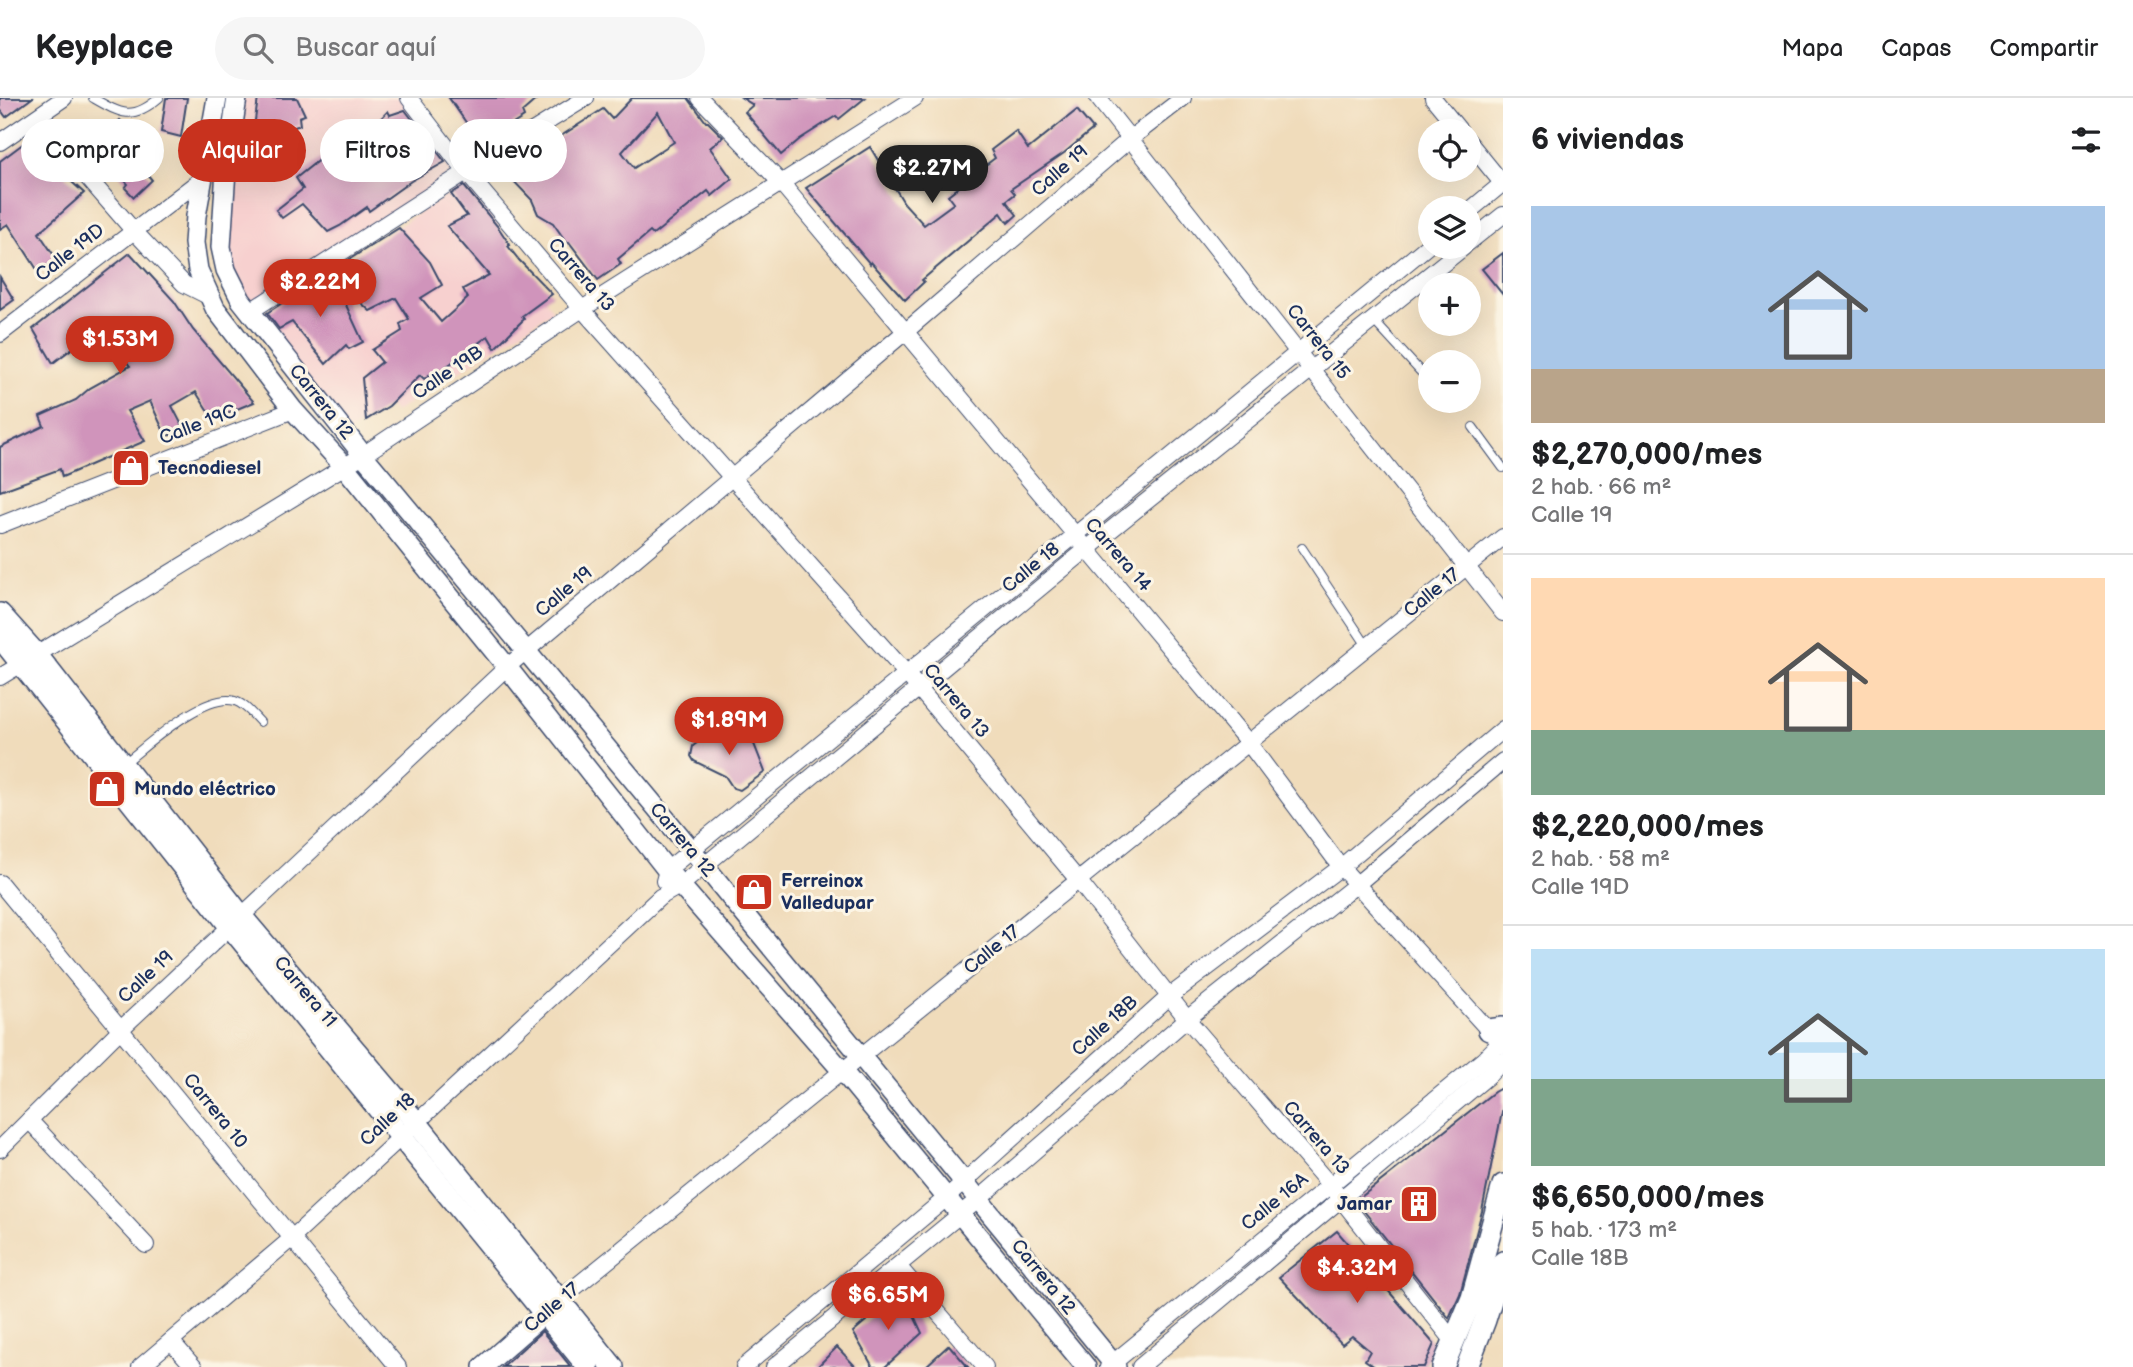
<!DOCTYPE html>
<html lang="es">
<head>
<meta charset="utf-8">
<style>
  body { margin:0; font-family:"Balsamiq Sans",sans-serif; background:#f6f6f6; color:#202124; height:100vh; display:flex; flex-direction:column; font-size:26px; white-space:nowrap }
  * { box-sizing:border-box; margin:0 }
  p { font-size:23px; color:#757577 }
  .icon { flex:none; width:38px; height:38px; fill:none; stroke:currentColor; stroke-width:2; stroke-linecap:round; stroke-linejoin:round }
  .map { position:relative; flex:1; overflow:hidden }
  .panel { display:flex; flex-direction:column; background:#fff; width:630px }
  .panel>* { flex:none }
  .guide { position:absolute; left:21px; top:21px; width:665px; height:63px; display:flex; gap:14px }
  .fabs { position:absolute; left:1418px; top:21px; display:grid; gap:14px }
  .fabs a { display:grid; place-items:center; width:63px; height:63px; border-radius:50%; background:#fff; box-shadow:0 7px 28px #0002; font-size:35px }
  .price { position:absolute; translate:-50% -60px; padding:0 16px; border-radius:24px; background:#c8321e; color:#fff; font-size:23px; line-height:46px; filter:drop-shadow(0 2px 4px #0008) }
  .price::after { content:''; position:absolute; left:50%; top:42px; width:21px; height:16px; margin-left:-10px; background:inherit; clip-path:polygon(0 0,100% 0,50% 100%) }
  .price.current { background:#222; color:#fff }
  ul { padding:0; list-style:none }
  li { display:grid; align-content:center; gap:14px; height:371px; padding:0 28px }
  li+li { border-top:2px solid #e0e0e0 }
  li span { display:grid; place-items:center; height:217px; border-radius:0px; color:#555 }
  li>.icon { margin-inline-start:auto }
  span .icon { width:126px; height:126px; fill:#fffc; stroke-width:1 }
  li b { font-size:30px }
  h2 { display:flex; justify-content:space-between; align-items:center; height:84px; padding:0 28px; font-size:30px }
  .chip { padding:0 24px; border-radius:32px; background:#fff; box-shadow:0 7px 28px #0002; font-size:24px; line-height:63px }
  .chip.current { background:#c8321e; color:#fff }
  header { display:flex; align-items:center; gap:42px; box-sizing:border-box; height:98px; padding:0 35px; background:#fff; border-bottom:2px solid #e0e0e0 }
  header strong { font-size:33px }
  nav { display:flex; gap:38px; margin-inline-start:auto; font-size:24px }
  .search { width:490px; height:63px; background:#f6f6f6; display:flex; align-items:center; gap:18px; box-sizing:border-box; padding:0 24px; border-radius:38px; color:#757577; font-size:26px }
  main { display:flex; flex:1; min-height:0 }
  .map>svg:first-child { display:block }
  .built { fill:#f7d0cf }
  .building { fill:#d094bb; fill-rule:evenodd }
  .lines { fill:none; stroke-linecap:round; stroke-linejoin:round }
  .service-casing { stroke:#3b496c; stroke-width:10 }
  .minor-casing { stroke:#3b496c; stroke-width:18 }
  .tertiary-casing { stroke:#3b496c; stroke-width:22 }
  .secondary-casing { stroke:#3b496c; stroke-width:24 }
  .service { stroke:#fff; stroke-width:8 }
  .minor { stroke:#fff; stroke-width:16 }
  .tertiary { stroke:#fff; stroke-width:19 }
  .secondary { stroke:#fff; stroke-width:21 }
  .labels { text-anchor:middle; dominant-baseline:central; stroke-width:6; stroke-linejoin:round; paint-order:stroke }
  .street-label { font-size:19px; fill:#1b2f5e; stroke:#fcf5e5 }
  .poi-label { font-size:19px; font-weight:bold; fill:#1b2f5e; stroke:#fcf5e5; text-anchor:start }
</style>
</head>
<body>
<header>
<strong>Keyplace</strong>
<div class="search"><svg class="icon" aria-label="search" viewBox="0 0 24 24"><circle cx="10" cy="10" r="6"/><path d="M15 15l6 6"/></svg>Buscar aquí</div>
<nav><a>Mapa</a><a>Capas</a><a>Compartir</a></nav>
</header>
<main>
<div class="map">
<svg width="1503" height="1269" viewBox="0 0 1503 1269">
  <rect width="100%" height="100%" fill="#fcf5e5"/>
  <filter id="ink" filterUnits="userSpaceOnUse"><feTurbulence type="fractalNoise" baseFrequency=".0143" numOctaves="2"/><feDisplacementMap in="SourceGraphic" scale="14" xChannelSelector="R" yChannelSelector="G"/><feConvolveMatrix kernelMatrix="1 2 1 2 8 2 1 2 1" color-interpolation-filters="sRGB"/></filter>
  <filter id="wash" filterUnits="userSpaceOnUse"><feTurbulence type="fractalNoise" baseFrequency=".00686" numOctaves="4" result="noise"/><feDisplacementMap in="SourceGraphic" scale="28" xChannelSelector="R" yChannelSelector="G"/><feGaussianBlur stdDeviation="1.57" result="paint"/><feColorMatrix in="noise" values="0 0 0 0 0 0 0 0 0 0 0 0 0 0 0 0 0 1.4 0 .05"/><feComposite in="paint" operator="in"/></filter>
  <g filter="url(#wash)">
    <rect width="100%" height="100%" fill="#f0dcbb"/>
    <g class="built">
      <polygon points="243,0 411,0 476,74 245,211 222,150"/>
      <polygon points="469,83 553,213 394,315 389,308 339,340 260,217"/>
    </g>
    <g id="blocks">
      <g class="building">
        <polygon points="0,0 32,0 6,19 0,11"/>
        <polygon points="166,0 187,0 181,39 161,34"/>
        <polygon points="258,0 297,0 305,17 299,19 300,27 252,45"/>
        <polygon points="449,0 538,0 522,14 524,19 481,46"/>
        <path d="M632 0H688L706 24H708L723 39 710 50 732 81 712 98 708 93 653 137 650 134 618 161 621 166 598 182 569 144 567 145 553 125 538 116 532 102 505 74 603 11 612 21ZM658 14 674 44 634 70 622 54Z"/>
        <polygon points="742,0 865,0 839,21 836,18 800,41 781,57 745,14 753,7"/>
        <polygon points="405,12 445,64 411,83 369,113 367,109 340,128 328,134 302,106 282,120 276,112 303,91 296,80 325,57 337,72 353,54 351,52 388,13 390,17"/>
        <polygon points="1077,12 1093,31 1064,55 1011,91 1015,96 1006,103 1017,117 1008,125 1001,115 922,182 924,184 905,202 871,164 870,166 806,90 870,49 904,105 924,127 954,105 948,97 962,86 954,75 965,66 974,76 995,60 991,52 1016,33 1028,51"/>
        <polygon points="120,22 144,46 132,58 152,82 134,99 125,90 128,86 104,59 94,68 87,58 104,42 102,40"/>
        <polygon points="36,36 57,61 51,65 84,95 39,135 57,162 38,173 8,126 0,131 0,63"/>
        <polygon points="464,88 498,129 510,147 508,148 519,162 552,196 522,218 524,221 495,250 488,238 431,280 429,277 424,281 420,277 389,308 366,322 362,280 382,264 372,252 402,233 400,226 409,221 396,200 370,213 334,180 350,161 399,130 430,164 442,187 421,200 441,224 468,200 463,191 489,177 447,128 467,118 451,96"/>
        <polygon points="130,155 174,203 193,232 254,304 213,321 196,294 172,308 185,333 166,338 150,303 127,313 145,343 62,379 60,371 0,393 0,349 44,328 40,318 76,302 90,290 130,268 99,230 53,265 33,231"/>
        <polygon points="1503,155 1503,197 1482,171"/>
        <polygon points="0,179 14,202 0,212"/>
        <polygon points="334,181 363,244 349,251 346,247 326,266 292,224 279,231 267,215 313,185 325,191"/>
        <polygon points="725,630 754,646 765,674 740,692 733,690 725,678 694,663 691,658 693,648 707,637"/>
        <polygon points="1503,989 1503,1009 1482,1113 1460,1196 1449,1220 1356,1103 1494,994"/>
        <polygon points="1337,1133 1434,1246 1424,1269 1375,1269 1365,1262 1370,1253 1352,1238 1342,1246 1279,1179"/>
        <polygon points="902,1192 922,1235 885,1269 873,1269 853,1234"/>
        <polygon points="542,1233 571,1269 502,1269"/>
        <polygon points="949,1247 968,1269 925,1269"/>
        <polygon points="837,1249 856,1269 817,1269"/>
      </g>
    </g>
  </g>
  <g filter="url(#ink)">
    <use href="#blocks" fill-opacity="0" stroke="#3b496c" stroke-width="2"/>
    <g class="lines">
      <g class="service-casing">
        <g id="service">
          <path d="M93 0C121 16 132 23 159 0"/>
          <polyline points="1373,222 1430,284"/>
          <polyline points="1473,329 1503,370"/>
          <polyline points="1302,450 1367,548"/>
          <path d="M123 666C147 648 204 594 235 603 245 606 253 617 260 624"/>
        </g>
      </g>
      <g class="minor-casing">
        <g id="minor">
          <polyline points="409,0 466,74 582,211 906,575 1078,782 1187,921 1329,1086 1455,1245"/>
          <polyline points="700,0 782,86 1087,451 1247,643 1341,769 1503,948"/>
          <polyline points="1098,0 1503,515"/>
          <polyline points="1433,0 1460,33"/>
          <polyline points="36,20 133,132 184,186 208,198"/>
          <polyline points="1468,43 1503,86"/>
          <polyline points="0,44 64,0"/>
          <polyline points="1468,114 1503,85"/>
          <polyline points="1468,145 1503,117"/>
          <polyline points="249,214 466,74 586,0"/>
          <polyline points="0,236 203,80"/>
          <polyline points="0,427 293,312"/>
          <polyline points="0,579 363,357 582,211 915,0"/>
          <polyline points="664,783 667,772 1430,146"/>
          <polyline points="0,785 398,1269"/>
          <polyline points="29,1022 146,1147"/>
          <polyline points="0,1051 121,931 507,569 905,234 1131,40 1183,0"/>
          <polyline points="898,1168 985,1269"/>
          <path d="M558 1203C875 950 1187 692 1503 439"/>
          <polyline points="171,1243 194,1269"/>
          <polyline points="140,1269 291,1141 660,799 681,787 1087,451 1464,149"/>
          <polyline points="744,1269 945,1101 1170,898 1341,769 1503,631"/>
          <polyline points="774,1269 979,1101 1187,921 1357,786 1503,663"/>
          <polyline points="1108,1269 1483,962 1500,945"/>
          <polyline points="1140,1269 1489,977 1503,963"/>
        </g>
      </g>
      <g class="tertiary-casing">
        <g id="tertiary">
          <polyline points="217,0 196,118 194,145 198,172 215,210 293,312 344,368 507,569 667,772 844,975 1086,1269"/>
          <polyline points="237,0 226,72 221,149 226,172 241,202 363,357 704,767 1116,1269"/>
          <polyline points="483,1269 556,1205"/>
        </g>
      </g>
      <g class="secondary-casing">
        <g id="secondary">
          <polyline points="0,516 36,556 241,818 416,1024 613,1269"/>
          <polyline points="0,539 230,828 588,1269"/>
          <polyline points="1489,932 1503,930"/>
          <polyline points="1443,1269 1472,1200 1503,1087"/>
          <polyline points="1467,1269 1485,1222 1503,1164"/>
        </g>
      </g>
      <use href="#service" class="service"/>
      <use href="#minor" class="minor"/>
      <use href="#tertiary" class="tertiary"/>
      <use href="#secondary" class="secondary"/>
    </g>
  </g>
  <defs>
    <g id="shop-square" transform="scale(2.0125)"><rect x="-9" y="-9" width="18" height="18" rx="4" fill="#c8321e" stroke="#fcf5e5"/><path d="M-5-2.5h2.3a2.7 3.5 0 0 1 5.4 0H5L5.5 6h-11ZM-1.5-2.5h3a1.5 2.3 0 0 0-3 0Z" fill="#fff"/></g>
    <g id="building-square" transform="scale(2.0125)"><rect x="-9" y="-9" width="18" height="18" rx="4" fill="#c8321e" stroke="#fcf5e5"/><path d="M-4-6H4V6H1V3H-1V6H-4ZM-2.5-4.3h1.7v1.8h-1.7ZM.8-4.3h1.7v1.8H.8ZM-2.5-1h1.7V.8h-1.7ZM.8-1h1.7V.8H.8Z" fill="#fff"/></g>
  </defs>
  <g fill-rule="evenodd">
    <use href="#shop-square" x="131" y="370"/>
    <use href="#shop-square" x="107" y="691"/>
    <use href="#shop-square" x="754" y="794"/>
    <use href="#building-square" x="1419" y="1106"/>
  </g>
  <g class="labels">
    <g class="street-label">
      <text transform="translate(1060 73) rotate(-41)">Calle 19</text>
      <text transform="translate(70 155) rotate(-38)">Calle 19D</text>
      <text transform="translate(581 177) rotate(49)">Carrera 13</text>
      <text transform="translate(1318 244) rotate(52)">Carrera 15</text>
      <text transform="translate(448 275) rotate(-34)">Calle 19B</text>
      <text transform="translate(321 304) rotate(51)">Carrera 12</text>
      <text transform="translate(198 327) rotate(-21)">Calle 19C</text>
      <text transform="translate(1118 457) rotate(49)">Carrera 14</text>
      <text transform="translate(1031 470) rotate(-39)">Calle 18</text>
      <text transform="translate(564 494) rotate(-40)">Calle 19</text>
      <text transform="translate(1432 495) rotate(-39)">Calle 17</text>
      <text transform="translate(956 603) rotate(50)">Carrera 13</text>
      <text transform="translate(682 742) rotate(50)">Carrera 12</text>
      <text transform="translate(992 852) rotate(-39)">Calle 17</text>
      <text transform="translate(146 879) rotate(-43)">Calle 19</text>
      <text transform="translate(305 894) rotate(50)">Carrera 11</text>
      <text transform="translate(1105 928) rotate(-42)">Calle 18B</text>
      <text transform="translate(215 1013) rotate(51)">Carrera 10</text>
      <text transform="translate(388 1022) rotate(-43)">Calle 18</text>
      <text transform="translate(1316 1040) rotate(49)">Carrera 13</text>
      <text transform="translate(1275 1104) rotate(-39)">Calle 16A</text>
      <text transform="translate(1043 1179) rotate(51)">Carrera 12</text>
      <text transform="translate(552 1210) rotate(-40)">Calle 17</text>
    </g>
    <g class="poi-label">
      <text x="158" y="370">Tecnodiesel</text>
      <text x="134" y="691">Mundo eléctrico</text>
      <text x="781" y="783">Ferreinox<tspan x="781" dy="22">Valledupar</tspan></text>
      <text x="1392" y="1106" text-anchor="end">Jamar</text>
    </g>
  </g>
</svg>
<div class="fabs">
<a><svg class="icon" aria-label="locate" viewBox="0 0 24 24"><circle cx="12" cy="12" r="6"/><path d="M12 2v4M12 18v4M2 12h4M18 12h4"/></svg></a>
<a><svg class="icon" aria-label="layers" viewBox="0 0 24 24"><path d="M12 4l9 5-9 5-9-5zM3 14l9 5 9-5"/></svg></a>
<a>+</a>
<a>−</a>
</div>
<b class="price current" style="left:932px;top:107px">$2.27M</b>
<b class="price" style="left:320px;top:221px">$2.22M</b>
<b class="price" style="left:120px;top:278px">$1.53M</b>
<b class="price" style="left:729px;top:659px">$1.89M</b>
<b class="price" style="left:1357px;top:1207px">$4.32M</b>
<b class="price" style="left:888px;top:1234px">$6.65M</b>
<div class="guide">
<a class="chip">Comprar</a>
<a class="chip current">Alquilar</a>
<a class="chip">Filtros</a>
<a class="chip">Nuevo</a>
</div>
</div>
<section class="panel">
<h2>6 viviendas<svg class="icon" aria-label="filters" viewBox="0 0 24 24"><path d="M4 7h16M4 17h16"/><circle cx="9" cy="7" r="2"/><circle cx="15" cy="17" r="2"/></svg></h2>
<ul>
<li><span style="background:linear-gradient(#a9c7e8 75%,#b9a48a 0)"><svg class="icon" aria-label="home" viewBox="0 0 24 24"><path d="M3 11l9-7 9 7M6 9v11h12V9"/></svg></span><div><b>$2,270,000/mes</b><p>2 hab. · 66 m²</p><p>Calle 19</p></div></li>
<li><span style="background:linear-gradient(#ffd9b3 70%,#7fa58c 0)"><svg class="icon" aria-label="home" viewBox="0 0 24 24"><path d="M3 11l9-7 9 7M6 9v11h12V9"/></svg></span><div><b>$2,220,000/mes</b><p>2 hab. · 58 m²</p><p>Calle 19D</p></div></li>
<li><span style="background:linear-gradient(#bfe0f5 60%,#7fa58c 0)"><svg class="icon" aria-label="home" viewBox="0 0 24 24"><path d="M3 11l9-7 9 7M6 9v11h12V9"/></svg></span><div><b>$6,650,000/mes</b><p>5 hab. · 173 m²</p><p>Calle 18B</p></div></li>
</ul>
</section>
</main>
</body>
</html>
